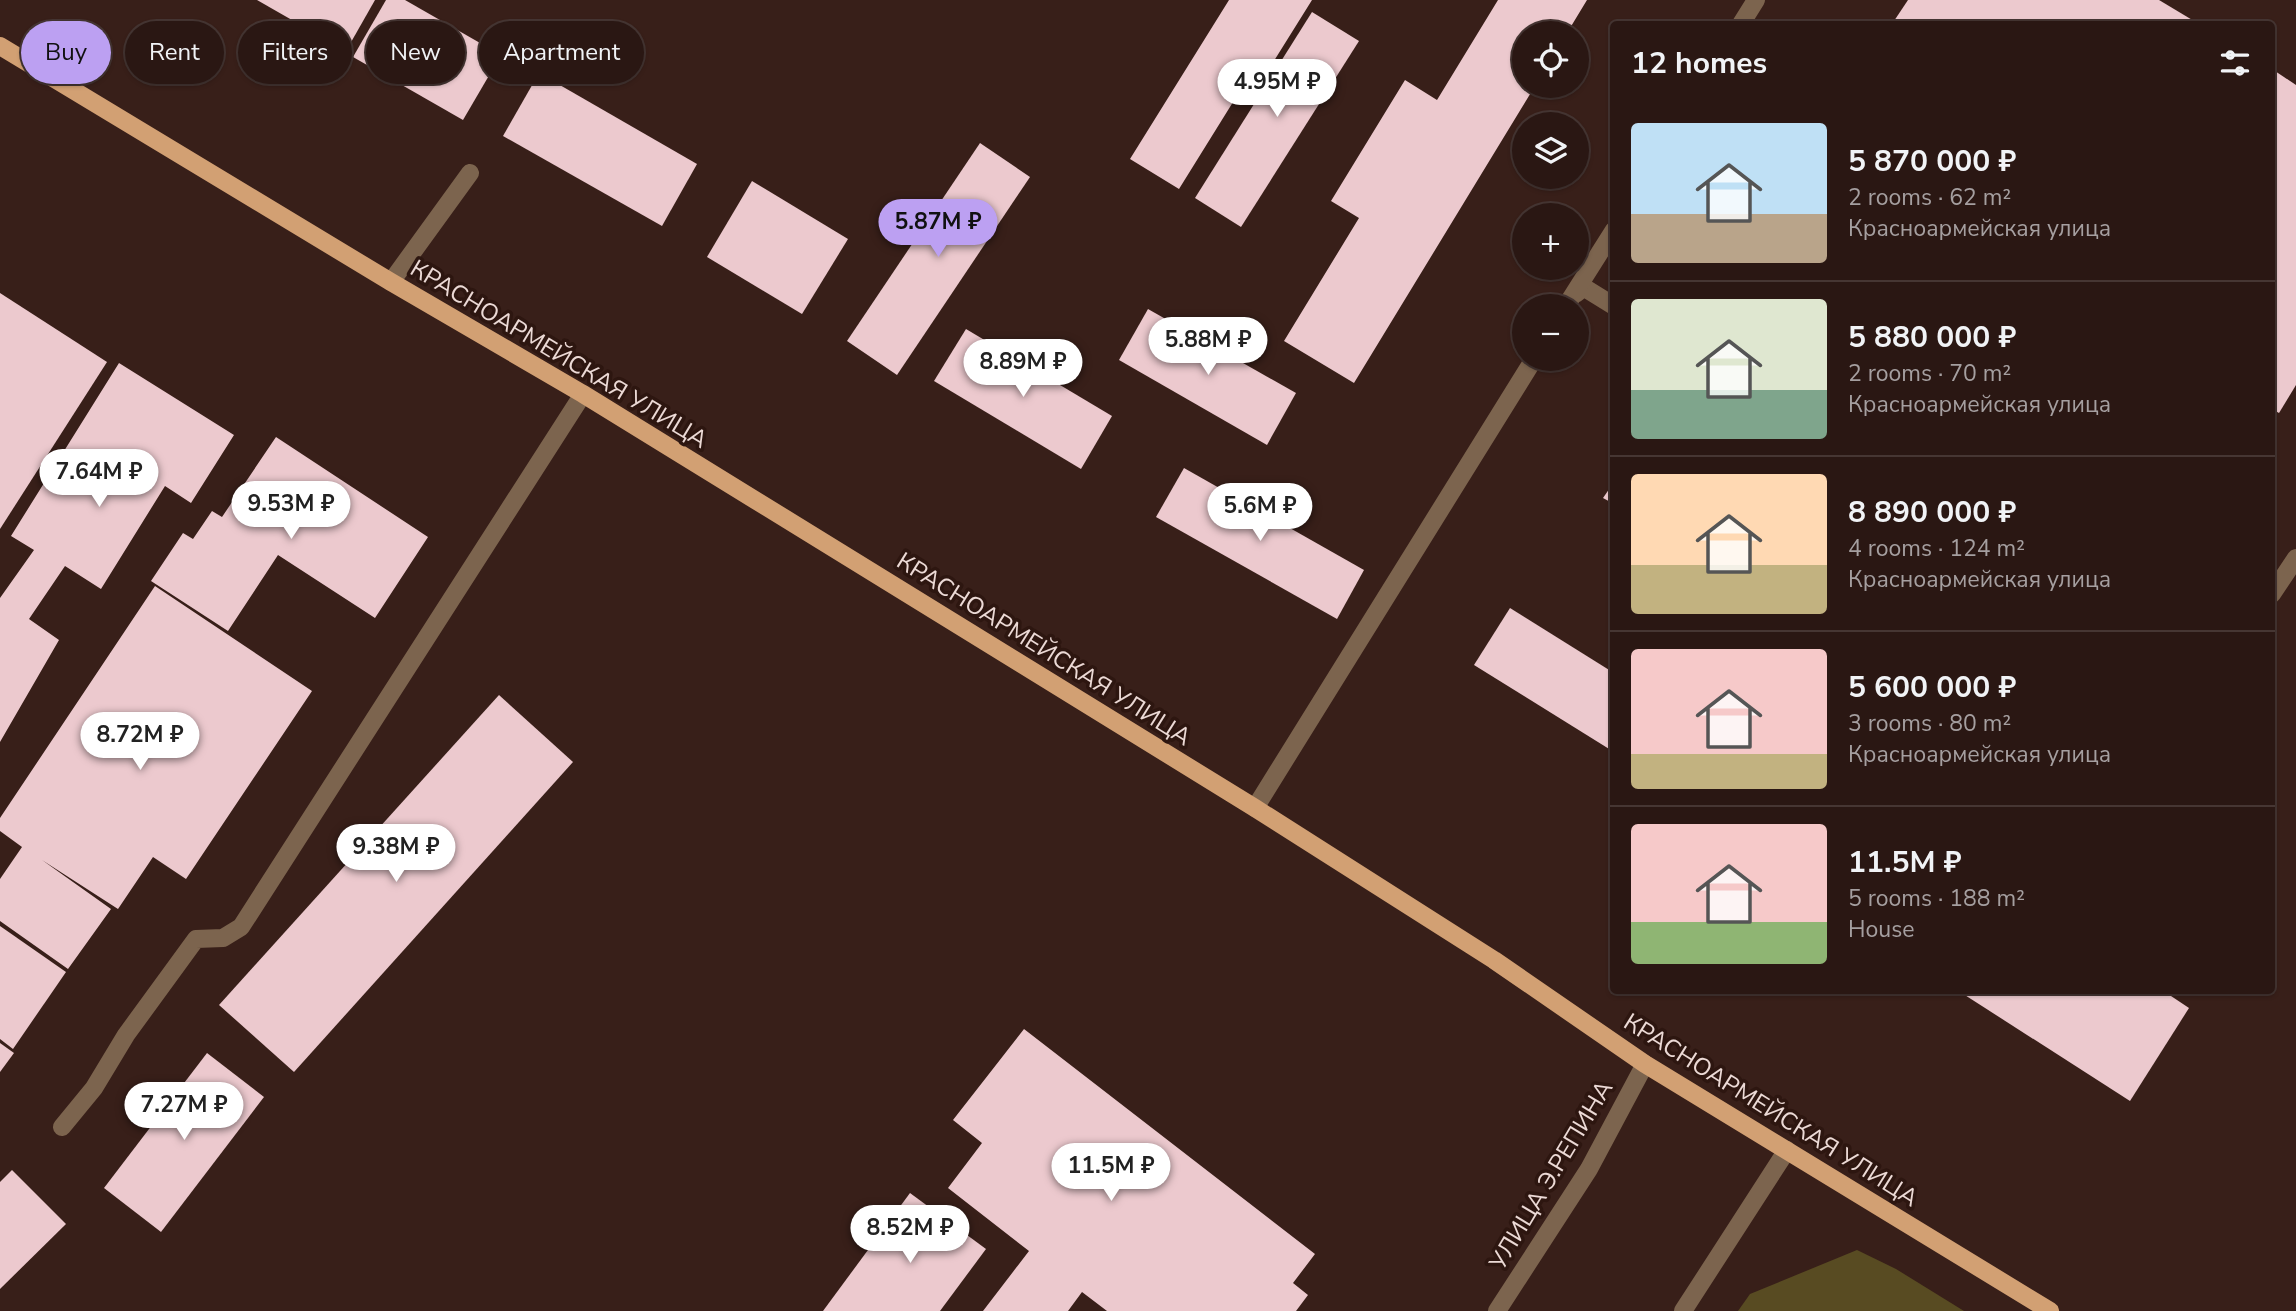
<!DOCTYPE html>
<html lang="en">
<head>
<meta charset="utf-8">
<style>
  body { margin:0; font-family:"Nunito Sans",sans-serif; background:#362421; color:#f1f3f6; height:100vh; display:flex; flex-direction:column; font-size:26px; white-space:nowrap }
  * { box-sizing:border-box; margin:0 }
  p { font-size:23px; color:#a59fa0 }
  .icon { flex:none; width:38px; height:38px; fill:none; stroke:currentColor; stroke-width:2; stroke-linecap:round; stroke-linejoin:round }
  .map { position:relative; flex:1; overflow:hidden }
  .sheet { position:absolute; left:1610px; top:21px; width:665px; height:973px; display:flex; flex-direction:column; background:#2a1713; border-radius:7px; box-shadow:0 2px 5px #0004,0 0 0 2px #463633 }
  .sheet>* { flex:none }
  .banner { position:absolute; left:21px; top:21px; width:665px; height:63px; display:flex; gap:14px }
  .fabs { position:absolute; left:1512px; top:21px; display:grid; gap:14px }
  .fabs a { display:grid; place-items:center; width:77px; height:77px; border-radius:50%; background:#2a1713; box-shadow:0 2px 5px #0004,0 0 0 2px #463633; font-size:35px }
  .price { position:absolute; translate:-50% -60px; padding:0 16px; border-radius:24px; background:#fff; color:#222; font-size:23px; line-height:46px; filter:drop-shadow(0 2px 4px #0008) }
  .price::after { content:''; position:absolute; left:50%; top:42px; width:21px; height:16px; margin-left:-10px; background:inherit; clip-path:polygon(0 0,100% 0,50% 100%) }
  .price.on { background:#bca0f2; color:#111 }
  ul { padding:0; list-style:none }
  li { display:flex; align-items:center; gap:21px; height:175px; padding:0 21px }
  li+li { border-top:2px solid #463633 }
  li span { display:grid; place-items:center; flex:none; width:196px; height:140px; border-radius:7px; color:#555 }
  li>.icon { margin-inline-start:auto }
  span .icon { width:84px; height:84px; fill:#fffc; stroke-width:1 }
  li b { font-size:30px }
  h2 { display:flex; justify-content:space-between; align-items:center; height:84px; padding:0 21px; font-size:30px }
  .pill { padding:0 24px; border-radius:32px; background:#2a1713; box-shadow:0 2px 5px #0004,0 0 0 2px #463633; font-size:24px; line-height:63px }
  .pill.on { background:#bca0f2; color:#111 }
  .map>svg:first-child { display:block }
  .green { fill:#584b22 }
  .building { fill:#ecc9ce }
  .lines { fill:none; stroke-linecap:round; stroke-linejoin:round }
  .minor { stroke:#7c644e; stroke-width:18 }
  .major { stroke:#d2a073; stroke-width:18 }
  .labels { text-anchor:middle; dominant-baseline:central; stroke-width:7; stroke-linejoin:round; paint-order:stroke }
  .street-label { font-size:24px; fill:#ecdad6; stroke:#2d1610 }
</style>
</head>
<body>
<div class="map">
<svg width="2296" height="1311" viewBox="0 0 2296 1311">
  <rect width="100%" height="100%" fill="#381f19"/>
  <polygon class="green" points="1857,1250 1896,1269 1964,1311 1738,1311 1750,1294"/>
  <g class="building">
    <polygon points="257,0 375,0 346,51"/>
    <polygon points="386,0 405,0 501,55 463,120 353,57"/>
    <polygon points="1229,0 1312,0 1254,93 1243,86 1179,189 1130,159"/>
    <polygon points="1498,0 1587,0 1567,33 1524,33 1524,86 1535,86 1354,383 1284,341 1359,218 1331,201 1405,80 1437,100"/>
    <polygon points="1908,0 2159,0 2199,24 1892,24"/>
    <polygon points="1312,12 1359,41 1241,227 1195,198"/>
    <polygon points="2272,69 2296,85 2296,385 2279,413 2272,409"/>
    <polygon points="539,73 697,164 662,226 503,136"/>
    <polygon points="980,143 1030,177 897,375 847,341"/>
    <polygon points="752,181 848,239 802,314 707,257"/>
    <polygon points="0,293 107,362 0,529"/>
    <polygon points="1148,309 1296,393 1267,445 1119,360"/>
    <polygon points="966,329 1112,416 1081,469 934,381"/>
    <polygon points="119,363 234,435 191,503 165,486 101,589 65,566 29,619 59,640 0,742 0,598 34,550 11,536"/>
    <polygon points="276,437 428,537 375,618 278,555 228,631 151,581 183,533 193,539 212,511 222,517"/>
    <polygon points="1184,468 1364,570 1337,619 1156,517"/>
    <polygon points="1614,482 1614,504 1603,498"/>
    <polygon points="155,586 312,691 186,879 153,857 118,909 42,860 111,909 68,969 0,921 0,879 22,847 0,831 0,818"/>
    <polygon points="1510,608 1614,673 1614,752 1474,665"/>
    <polygon points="499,695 573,762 294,1072 219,1005"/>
    <polygon points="0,926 66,972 13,1049 0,1039"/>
    <polygon points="1957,990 2162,990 2189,1008 2130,1101"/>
    <polygon points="1024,1029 1315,1254 1293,1283 1308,1295 1296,1311 1107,1311 1082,1292 1068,1311 983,1311 1029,1251 948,1188 982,1143 953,1120"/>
    <polygon points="0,1043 14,1053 0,1072"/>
    <polygon points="207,1053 264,1097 161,1232 104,1188"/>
    <polygon points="12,1170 66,1224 0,1289 0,1182"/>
    <polygon points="910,1193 986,1249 940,1311 823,1311"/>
  </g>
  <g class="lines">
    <g class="minor">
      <polyline points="1741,24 1756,0"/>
      <polyline points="391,282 470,173"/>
      <polyline points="1577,293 1580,285 1614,306"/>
      <polyline points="1566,306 1614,230"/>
      <polyline points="2272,594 2296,558"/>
      <polyline points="1255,808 1534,359"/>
      <polyline points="62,1127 94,1088 126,1035 196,939 223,938 241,927 583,394"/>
      <polyline points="1497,1311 1589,1169 1645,1064"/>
      <polyline points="1683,1311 1787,1150"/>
    </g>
    <polyline class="major" points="0,46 391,282 583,394 1255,808 1494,960 1645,1064 2050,1311"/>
  </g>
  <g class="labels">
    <g class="street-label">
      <text transform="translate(559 354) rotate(31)">КРАСНОАРМЕЙСКАЯ УЛИЦА</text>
      <text transform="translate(1044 649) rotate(32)">КРАСНОАРМЕЙСКАЯ УЛИЦА</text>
      <text transform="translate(1771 1110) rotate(32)">КРАСНОАРМЕЙСКАЯ УЛИЦА</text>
      <text transform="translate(1551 1175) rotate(-59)">УЛИЦА Э.РЕПИНА</text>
    </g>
  </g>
</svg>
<div class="fabs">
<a><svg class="icon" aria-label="locate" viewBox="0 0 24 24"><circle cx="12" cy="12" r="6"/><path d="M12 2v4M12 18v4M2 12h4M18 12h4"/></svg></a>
<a><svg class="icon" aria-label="layers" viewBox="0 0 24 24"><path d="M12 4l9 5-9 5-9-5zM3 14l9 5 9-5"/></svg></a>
<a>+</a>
<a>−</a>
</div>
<b class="price" style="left:1277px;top:119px">4.95M ₽</b>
<b class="price on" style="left:938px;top:259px">5.87M ₽</b>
<b class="price" style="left:1208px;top:377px">5.88M ₽</b>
<b class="price" style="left:1023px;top:399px">8.89M ₽</b>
<b class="price" style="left:99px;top:509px">7.64M ₽</b>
<b class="price" style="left:291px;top:541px">9.53M ₽</b>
<b class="price" style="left:1260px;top:543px">5.6M ₽</b>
<b class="price" style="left:140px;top:772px">8.72M ₽</b>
<b class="price" style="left:396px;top:884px">9.38M ₽</b>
<b class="price" style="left:184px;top:1142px">7.27M ₽</b>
<b class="price" style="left:1111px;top:1203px">11.5M ₽</b>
<b class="price" style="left:910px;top:1265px">8.52M ₽</b>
<div class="banner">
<a class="pill on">Buy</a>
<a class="pill">Rent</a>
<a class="pill">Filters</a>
<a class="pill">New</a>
<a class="pill">Apartment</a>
</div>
<section class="sheet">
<h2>12 homes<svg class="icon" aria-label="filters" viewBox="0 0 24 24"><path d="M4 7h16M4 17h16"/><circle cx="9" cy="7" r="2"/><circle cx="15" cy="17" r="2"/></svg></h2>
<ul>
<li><span style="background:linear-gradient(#bfe0f5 65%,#b9a48a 0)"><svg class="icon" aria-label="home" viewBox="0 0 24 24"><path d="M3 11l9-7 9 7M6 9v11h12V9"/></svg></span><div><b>5 870 000 ₽</b><p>2 rooms · 62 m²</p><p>Красноармейская улица</p></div></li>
<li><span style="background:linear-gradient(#dfe7d0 65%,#7fa58c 0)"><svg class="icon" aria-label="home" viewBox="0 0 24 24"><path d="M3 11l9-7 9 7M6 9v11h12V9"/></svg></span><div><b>5 880 000 ₽</b><p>2 rooms · 70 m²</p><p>Красноармейская улица</p></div></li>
<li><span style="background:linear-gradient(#ffd9b3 65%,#c2b280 0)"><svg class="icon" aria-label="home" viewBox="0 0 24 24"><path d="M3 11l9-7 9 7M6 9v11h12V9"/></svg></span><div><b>8 890 000 ₽</b><p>4 rooms · 124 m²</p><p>Красноармейская улица</p></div></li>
<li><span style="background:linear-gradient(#f6c9c9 75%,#c2b280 0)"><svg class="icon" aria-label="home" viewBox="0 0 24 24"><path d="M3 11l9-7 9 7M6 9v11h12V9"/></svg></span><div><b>5 600 000 ₽</b><p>3 rooms · 80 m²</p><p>Красноармейская улица</p></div></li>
<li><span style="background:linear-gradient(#f6c9c9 70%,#8fb573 0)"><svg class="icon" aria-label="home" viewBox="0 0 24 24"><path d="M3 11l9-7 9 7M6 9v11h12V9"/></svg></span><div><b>11.5M ₽</b><p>5 rooms · 188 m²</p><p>House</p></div></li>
</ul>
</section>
</div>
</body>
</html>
